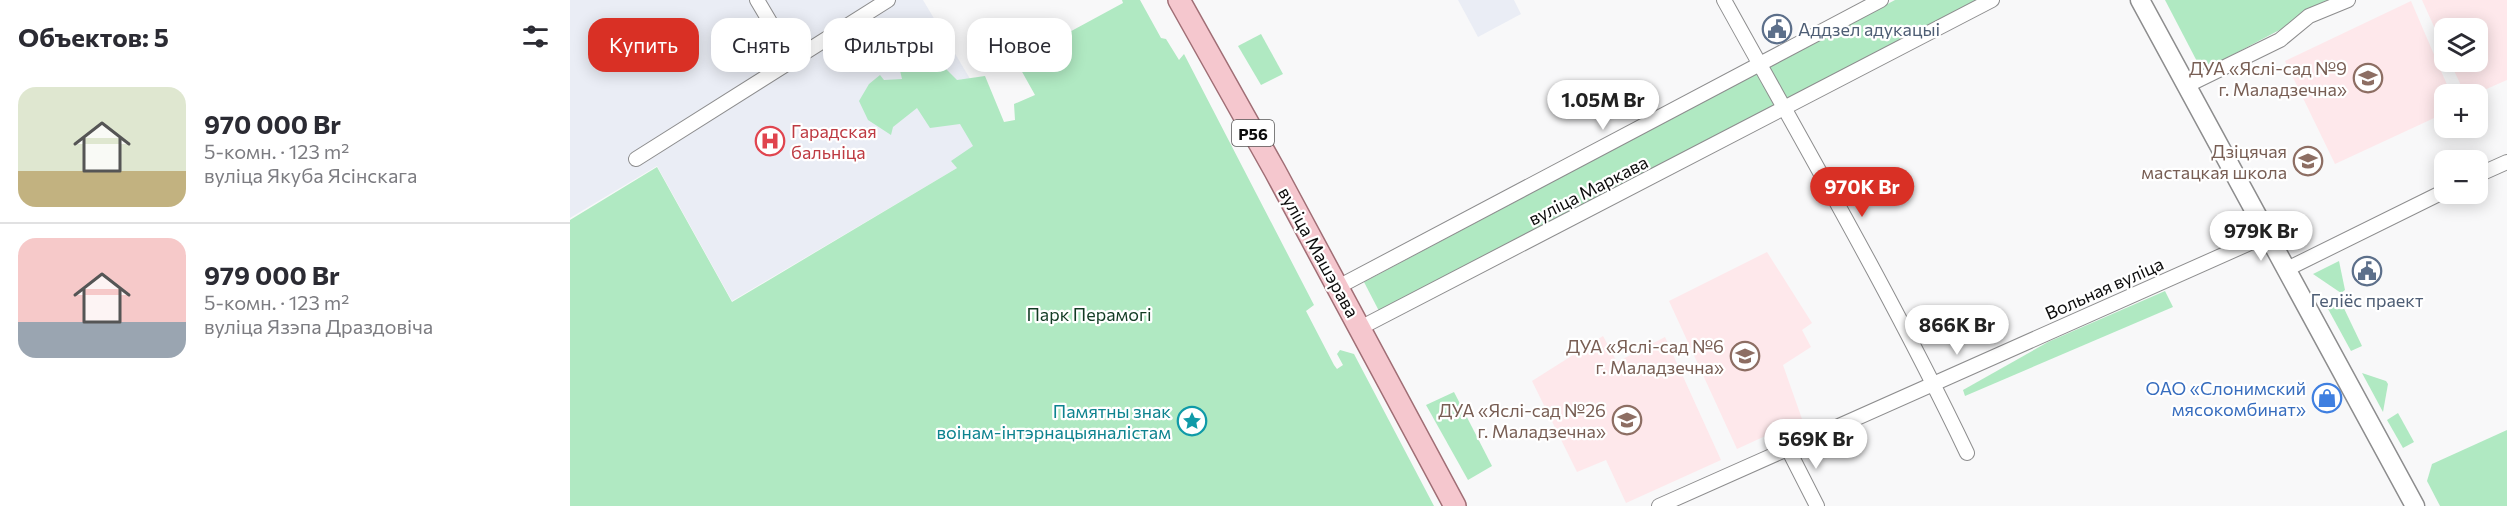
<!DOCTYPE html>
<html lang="ru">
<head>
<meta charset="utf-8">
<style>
  body { margin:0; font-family:Commissioner,sans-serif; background:#f2f2f3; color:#2b2b33; height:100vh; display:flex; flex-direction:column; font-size:22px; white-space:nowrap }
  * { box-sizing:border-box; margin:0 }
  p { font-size:20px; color:#7c7c81 }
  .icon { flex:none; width:33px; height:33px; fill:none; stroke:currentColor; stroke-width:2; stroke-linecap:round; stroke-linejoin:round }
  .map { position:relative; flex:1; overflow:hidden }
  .details { display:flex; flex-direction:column; background:#fff; width:570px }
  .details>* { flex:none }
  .hud { position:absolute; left:18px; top:18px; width:570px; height:54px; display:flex; gap:12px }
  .tools { position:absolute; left:1864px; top:18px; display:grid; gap:12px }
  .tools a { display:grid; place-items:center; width:54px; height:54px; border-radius:12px; background:#fff; box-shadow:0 3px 15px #0003; font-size:30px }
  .price { position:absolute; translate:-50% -51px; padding:0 14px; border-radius:21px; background:#fff; color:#222; font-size:20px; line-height:39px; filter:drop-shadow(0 2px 3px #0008) }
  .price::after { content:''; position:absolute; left:50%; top:36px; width:18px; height:14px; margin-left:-9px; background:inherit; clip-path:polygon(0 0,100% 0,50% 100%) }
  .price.current { background:#d93025; color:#fff }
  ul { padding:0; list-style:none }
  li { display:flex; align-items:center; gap:18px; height:150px; padding:0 18px }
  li+li { border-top:2px solid #e1e1e2 }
  li span { display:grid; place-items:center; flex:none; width:168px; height:120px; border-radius:18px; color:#555 }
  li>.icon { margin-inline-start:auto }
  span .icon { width:72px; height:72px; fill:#fffc; stroke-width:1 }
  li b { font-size:26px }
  h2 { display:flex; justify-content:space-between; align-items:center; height:72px; padding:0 18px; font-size:26px }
  .tag { padding:0 21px; border-radius:18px; background:#fff; box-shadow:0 3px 15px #0003; font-size:21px; line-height:54px }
  .tag.current { background:#d93025; color:#fff }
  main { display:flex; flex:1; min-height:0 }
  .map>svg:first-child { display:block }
  .built { fill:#eaedf5 }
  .education { fill:#fee8eb }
  .green { fill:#b0e9c2 }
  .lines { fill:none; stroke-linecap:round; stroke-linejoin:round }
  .street-casing { stroke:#8d8d8e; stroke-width:16 }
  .secondary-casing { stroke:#8d8d8e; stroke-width:21 }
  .primary-casing { stroke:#a06e75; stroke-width:24 }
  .street { stroke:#fff; stroke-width:14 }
  .secondary { stroke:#fff; stroke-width:18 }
  .primary { stroke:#f5c7ce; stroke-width:21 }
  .labels { text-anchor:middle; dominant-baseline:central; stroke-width:4.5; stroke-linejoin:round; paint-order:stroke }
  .shield { fill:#fff; stroke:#555; stroke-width:1.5 }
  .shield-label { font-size:16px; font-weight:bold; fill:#0c0c0c }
  .service-label { font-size:18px; fill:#4e5e75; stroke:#fff; text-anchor:start }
  .education-label { font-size:18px; fill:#785e54; stroke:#fff; text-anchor:end }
  .health-label { font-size:18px; fill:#be3a42; stroke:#fff; text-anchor:start }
  .street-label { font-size:18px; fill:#0c0c0c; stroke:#fff }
  .park-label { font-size:18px; fill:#113b23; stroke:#fff }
  .shop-label { font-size:18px; fill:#366cbe; stroke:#fff; text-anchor:end }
  .culture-label { font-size:18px; fill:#0d838f; stroke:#fff; text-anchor:end }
</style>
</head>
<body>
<main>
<section class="details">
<h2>Объектов: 5<svg class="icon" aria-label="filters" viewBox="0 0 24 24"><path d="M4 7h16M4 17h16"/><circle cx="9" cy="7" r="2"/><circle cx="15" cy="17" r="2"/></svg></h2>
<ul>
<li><span style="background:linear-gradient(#dfe7d0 70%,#c2b280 0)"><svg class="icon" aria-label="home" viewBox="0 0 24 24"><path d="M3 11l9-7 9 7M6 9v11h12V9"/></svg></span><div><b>970 000 Br</b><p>5-комн. · 123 m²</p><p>вуліца Якуба Ясінскага</p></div></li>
<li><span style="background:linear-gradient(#f6c9c9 70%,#9aa5b1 0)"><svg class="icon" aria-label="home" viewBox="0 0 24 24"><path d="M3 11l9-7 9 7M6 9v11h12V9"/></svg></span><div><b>979 000 Br</b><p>5-комн. · 123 m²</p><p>вуліца Язэпа Драздовіча</p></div></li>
</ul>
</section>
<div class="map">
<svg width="1937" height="506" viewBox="0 0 1937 506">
  <rect width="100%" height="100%" fill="#f8f8f9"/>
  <g class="built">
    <polygon points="0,0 353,0 436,139 162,301 87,166 0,218"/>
    <polygon points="888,0 944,0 951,14 908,37"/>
  </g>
  <g class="education">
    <polygon points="1852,0 1937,0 1937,80 1905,94 1895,94 1880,62 1908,62 1908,28 1875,28 1875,51"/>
    <polygon points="1841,1 1881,94 1875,94 1875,113 1765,164 1715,61"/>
    <polygon points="1197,252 1242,323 1232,330 1241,347 1213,365 1232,419 1167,449 1099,301"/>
    <polygon points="1033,336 1047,362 1095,337 1151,460 1056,503 1036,460 1007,472 962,381"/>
  </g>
  <g class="green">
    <polygon points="552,0 570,0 591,38 596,39 609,60 614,54 744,305 736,311 764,365 767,369 773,365 767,354 770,350 784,354 864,506 0,506 0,220 87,167 162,302 387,168 381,161 403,146 390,124 360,128 347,108 323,127 321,135 298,120 289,101 299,84 310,75 314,80 332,79 328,62 344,47 351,55 363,56 387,80 415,76 434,122 445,120 444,104 465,95 446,61 553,3"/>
    <polygon points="1325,0 1407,0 809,311 794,282"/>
    <polygon points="1595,0 1766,0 1632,71"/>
    <polygon points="691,34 713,74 691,85 668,46"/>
    <polygon points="1769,261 1775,290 1771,293 1743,274"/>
    <polygon points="1595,291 1603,307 1395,396 1393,390 1478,342"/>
    <polygon points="1770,300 1792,346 1781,351 1757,307"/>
    <polygon points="1792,373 1816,381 1818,384 1813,412"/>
    <polygon points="884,392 922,466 898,480 856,405"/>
    <polygon points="1828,413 1844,442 1833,448 1817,420"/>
    <polygon points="1937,430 1937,506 1870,506 1857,481 1862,464"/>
  </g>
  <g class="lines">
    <g class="street-casing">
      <g id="street">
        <polyline points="187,0 222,59"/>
        <path d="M1154 0C1237 150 1323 298 1397 453"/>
        <polyline points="1618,85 1710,40 1739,16 1778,0"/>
        <polyline points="66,159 318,0"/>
        <polyline points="1908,175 1937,162"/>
        <polyline points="1715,270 1875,191"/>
        <polyline points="768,287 1311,0"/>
        <polyline points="790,328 1422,0"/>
        <polyline points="1218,449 1247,506"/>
        <polyline points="1089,506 1698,235"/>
      </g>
    </g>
    <g class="secondary-casing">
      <polyline id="secondary" points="1570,0 1845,506"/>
    </g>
    <g class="primary-casing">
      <polyline id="primary" points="609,0 705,171 885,506"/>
    </g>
    <use href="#street" class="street"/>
    <use href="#secondary" class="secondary"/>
    <use href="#primary" class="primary"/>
  </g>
  <defs>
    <g id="civic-ring" transform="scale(1.5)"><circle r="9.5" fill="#fff" stroke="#5c6f8a" stroke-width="1.5"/><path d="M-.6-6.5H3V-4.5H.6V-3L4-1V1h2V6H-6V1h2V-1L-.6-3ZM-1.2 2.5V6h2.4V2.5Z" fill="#5c6f8a"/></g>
    <g id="school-ring" transform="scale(1.5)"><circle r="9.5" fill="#fff" stroke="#8d6e63" stroke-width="1.5"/><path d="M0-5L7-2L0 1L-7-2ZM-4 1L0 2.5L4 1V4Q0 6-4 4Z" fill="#8d6e63"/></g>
    <g id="hospital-ring" transform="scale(1.5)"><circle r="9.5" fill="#fff" stroke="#e0444e" stroke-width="1.5"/><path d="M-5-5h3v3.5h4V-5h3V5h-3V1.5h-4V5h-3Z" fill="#e0444e"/></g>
    <g id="shop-ring" transform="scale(1.5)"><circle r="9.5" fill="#fff" stroke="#3f7fe0" stroke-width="1.5"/><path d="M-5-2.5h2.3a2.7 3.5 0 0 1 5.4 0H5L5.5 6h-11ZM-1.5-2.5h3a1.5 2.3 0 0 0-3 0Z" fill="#3f7fe0"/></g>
    <g id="sight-ring" transform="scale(1.5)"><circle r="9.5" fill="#fff" stroke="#0f9aa8" stroke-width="1.5"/><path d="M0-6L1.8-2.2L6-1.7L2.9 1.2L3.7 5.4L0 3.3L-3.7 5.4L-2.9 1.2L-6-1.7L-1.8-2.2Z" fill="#0f9aa8"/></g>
  </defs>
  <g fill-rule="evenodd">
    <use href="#civic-ring" x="1207" y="29"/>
    <use href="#school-ring" x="1798" y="78"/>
    <use href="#hospital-ring" x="200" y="141"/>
    <use href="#school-ring" x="1738" y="161"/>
    <use href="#civic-ring" x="1797" y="271"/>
    <use href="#school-ring" x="1175" y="356"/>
    <use href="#shop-ring" x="1757" y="398"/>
    <use href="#school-ring" x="1057" y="420"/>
    <use href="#sight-ring" x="622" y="421"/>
  </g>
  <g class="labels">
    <rect class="shield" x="662" y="120" width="42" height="26" rx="4.5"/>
    <g class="shield-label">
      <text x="683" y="133">Р56</text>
    </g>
    <g class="service-label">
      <text x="1228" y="29">Аддзел адукацыі</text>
      <text x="1797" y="300" text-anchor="middle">Геліёс праект</text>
    </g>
    <g class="education-label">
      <text x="1777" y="68">ДУА «Яслі-сад №9<tspan x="1777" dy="21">г. Маладзечна»</tspan></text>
      <text x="1717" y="151">Дзіцячая<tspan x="1717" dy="21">мастацкая школа</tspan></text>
      <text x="1154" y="346">ДУА «Яслі-сад №6<tspan x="1154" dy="21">г. Маладзечна»</tspan></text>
      <text x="1036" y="410">ДУА «Яслі-сад №26<tspan x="1036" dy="21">г. Маладзечна»</tspan></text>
    </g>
    <g class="health-label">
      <text x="221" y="131">Гарадская<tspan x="221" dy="21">бальніца</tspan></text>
    </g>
    <g class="street-label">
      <text transform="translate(1018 190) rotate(-27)">вуліца Маркава</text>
      <text transform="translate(749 252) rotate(61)">вуліца Машэрава</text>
      <text transform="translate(1534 288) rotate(-24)">Вольная вуліца</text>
    </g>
    <g class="park-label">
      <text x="519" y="314">Парк Перамогі</text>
    </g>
    <g class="shop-label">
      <text x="1736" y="388">ОАО «Слонимский<tspan x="1736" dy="21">мясокомбинат»</tspan></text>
    </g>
    <g class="culture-label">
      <text x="601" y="411">Памятны знак<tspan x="601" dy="21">воінам-інтэрнацыяналістам</tspan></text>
    </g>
  </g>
</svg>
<div class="tools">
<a><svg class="icon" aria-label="layers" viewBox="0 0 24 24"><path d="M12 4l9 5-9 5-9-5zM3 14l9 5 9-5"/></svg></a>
<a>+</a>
<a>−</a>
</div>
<b class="price" style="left:1033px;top:131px">1.05M Br</b>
<b class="price current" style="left:1292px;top:218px">970K Br</b>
<b class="price" style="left:1691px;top:262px">979K Br</b>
<b class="price" style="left:1387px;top:356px">866K Br</b>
<b class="price" style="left:1246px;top:470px">569K Br</b>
<div class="hud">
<a class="tag current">Купить</a>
<a class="tag">Снять</a>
<a class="tag">Фильтры</a>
<a class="tag">Новое</a>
</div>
</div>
</main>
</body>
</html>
